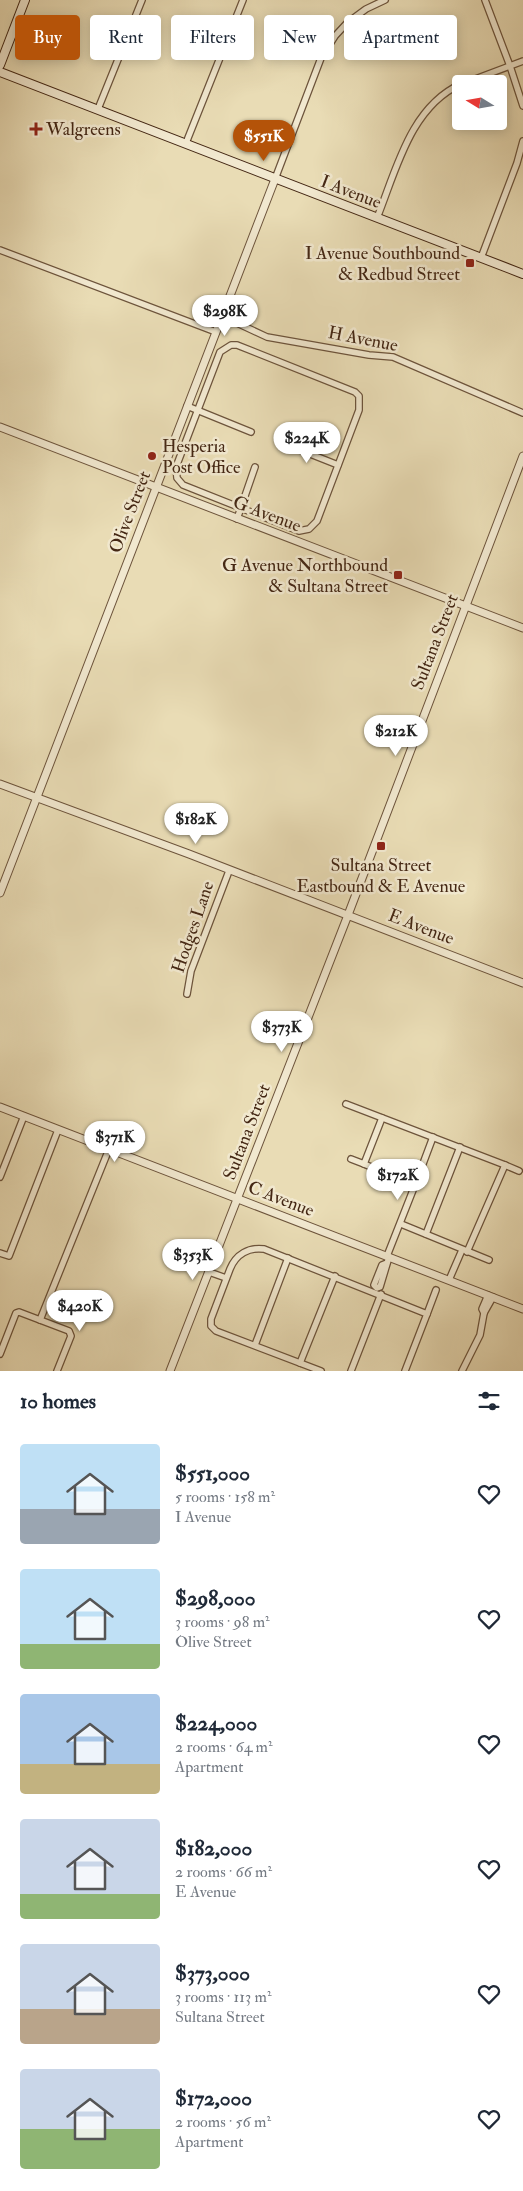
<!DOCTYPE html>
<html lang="en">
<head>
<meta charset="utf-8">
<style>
  body { margin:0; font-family:"IM FELL Double Pica",serif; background:#f6f6f7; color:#1f2937; height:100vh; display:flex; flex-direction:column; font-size:19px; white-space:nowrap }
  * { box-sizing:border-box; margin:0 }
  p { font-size:16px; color:#747a83 }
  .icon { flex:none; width:28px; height:28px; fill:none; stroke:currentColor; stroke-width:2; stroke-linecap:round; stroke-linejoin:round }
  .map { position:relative; height:1371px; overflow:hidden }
  .drawer { display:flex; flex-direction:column; background:#fff; flex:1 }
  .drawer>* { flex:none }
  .banner { position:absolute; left:15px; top:15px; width:494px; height:45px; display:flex; gap:10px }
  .needle { width:32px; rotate:281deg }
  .buttons { position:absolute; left:452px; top:75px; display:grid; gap:10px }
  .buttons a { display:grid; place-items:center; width:55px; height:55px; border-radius:5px; background:#fff; box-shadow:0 2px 12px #0003; font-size:25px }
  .price { position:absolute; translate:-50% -42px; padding:0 11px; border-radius:18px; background:#fff; color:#222; font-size:16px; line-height:32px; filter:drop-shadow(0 1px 2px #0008) }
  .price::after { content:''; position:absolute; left:50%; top:30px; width:15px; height:11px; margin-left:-8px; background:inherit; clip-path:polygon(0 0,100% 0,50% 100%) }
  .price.on { background:#b45309; color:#fff }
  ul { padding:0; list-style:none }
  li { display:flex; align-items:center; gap:15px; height:125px; padding:0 20px }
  li span { display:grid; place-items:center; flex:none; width:140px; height:100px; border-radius:5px; color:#555 }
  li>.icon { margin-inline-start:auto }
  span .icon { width:60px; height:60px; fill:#fffc; stroke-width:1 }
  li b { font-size:21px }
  h2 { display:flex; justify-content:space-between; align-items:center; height:60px; padding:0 20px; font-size:21px }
  .pill { padding:0 18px; border-radius:5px; background:#fff; box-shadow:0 2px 12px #0003; font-size:18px; line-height:45px }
  .pill.on { background:#b45309; color:#fff }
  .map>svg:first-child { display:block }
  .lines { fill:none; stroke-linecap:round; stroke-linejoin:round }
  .minor-casing { stroke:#6d543c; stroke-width:8 }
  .tertiary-casing { stroke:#6d543c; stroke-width:9 }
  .secondary-casing { stroke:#442714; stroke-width:10 }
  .minor { stroke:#f1e8cf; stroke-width:5.5 }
  .tertiary { stroke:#f1e8cf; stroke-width:7 }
  .secondary { stroke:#f1e8cf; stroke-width:8 }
  .poi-dot { fill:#8f2418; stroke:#f1e8cf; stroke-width:2 }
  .labels { text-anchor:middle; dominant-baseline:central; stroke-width:5; stroke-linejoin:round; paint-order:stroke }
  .poi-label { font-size:18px; fill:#442714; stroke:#f1e8cf; text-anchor:start }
  .street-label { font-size:18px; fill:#442714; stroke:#f1e8cf }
</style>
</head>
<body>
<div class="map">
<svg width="523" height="1371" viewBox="0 0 523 1371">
  <rect width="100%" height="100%" fill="#e9dcb5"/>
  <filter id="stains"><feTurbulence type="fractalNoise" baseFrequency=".004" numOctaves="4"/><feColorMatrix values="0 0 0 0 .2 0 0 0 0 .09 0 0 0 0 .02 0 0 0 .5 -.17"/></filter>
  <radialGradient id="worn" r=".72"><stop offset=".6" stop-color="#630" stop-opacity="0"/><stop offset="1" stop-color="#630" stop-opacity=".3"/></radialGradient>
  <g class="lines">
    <g class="minor-casing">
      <g id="minor">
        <polyline points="485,0 510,66 523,106"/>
        <polyline points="462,84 523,61"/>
        <polyline points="98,109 142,0"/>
        <polyline points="186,143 243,0"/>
        <polyline points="275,179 321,58 335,36 347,23 366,9 385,0"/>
        <path d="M377 218C396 171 410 107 461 84"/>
        <polyline points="0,250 216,332"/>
        <polyline points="481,258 517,163 523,141"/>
        <polyline points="222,316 267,337 369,355 393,357 523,413"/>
        <polygon points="231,345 237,345 355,392 359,396 359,410 317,521 309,529 299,531 183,485 177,478 176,467 220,352"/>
        <polyline points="187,406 251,432"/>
        <polyline points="285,444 338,465"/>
        <polyline points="237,519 255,467"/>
        <polyline points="187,994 191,971 229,871"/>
        <polyline points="346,1104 505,1165"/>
        <polyline points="351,1159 364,1164 382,1118"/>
        <polyline points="364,1164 415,1185 433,1137"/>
        <polyline points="0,1177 24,1116"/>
        <polyline points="401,1224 489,1260"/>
        <polyline points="426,1234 460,1147"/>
        <polyline points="467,1252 505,1165 519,1171"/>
        <polyline points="0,1253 9,1256 58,1130"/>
        <polyline points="387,1256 415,1185"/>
        <polyline points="387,1263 382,1265 374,1285 377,1288 380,1287 389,1257"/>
        <polyline points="209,1272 226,1278"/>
        <polyline points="449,1280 462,1250"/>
        <polyline points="488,1295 482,1309 484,1313 493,1297"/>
        <polyline points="427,1314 436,1290"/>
        <polyline points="40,1320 109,1149"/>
        <polyline points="255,1345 288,1258"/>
        <polyline points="0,1354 16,1313 19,1312 69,1331 71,1336 57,1371"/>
        <polyline points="300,1363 335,1276"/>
        <path d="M321 1371 216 1331 211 1326V1319L230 1269C236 1254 249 1247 264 1249L427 1314 405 1371"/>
        <polyline points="351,1371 381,1294"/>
        <polyline points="462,1371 480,1335 484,1313"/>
      </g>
    </g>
    <g class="tertiary-casing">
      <g id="tertiary">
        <polyline points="0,427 523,628"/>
        <polyline points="0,784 189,854 523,983"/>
        <polyline points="0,893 275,179"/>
        <polyline points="0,1107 523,1309"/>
        <polyline points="170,1371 348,915 523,456"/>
      </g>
    </g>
    <g class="secondary-casing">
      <g id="secondary">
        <polyline points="0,65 25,0"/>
        <polyline points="0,72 523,274"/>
      </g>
    </g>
    <use href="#minor" class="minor"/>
    <use href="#tertiary" class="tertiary"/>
    <use href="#secondary" class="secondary"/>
  </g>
  <g class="poi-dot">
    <path d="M33.5 121.5h5v5h5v5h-5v5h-5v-5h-5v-5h5z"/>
    <rect x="465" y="258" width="10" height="10" rx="2.5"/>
    <circle cx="152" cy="456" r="5"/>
    <rect x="393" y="570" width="10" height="10" rx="2.5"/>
    <rect x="376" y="841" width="10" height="10" rx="2.5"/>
  </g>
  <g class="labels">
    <g class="poi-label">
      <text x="46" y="129">Walgreens</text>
      <text x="460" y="253" text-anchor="end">I Avenue Southbound<tspan x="460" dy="21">&amp; Redbud Street</tspan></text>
      <text x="162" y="446">Hesperia<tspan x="162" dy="21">Post Office</tspan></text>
      <text x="388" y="565" text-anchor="end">G Avenue Northbound<tspan x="388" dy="21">&amp; Sultana Street</tspan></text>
      <text x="381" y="865" text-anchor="middle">Sultana Street<tspan x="381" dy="21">Eastbound &amp; E Avenue</tspan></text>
    </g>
    <g class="street-label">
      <text transform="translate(351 192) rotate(21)">I Avenue</text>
      <text transform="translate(363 339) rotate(11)">H Avenue</text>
      <text transform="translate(130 512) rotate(-69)">Olive Street</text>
      <text transform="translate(267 514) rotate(21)">G Avenue</text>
      <text transform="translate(435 642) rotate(-69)">Sultana Street</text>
      <text transform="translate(193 927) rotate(-71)">Hodges Lane</text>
      <text transform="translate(421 927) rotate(21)">E Avenue</text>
      <text transform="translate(247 1132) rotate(-69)">Sultana Street</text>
      <text transform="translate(281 1199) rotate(21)">C Avenue</text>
    </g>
  </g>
  <rect width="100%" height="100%" filter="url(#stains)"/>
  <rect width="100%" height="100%" fill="url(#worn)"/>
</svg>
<div class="buttons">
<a><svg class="needle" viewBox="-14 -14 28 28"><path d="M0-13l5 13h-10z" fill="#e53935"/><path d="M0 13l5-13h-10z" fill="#747a83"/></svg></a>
</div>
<b class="price on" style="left:264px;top:162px">$551K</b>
<b class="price" style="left:225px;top:337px">$298K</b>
<b class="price" style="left:307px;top:464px">$224K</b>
<b class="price" style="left:396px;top:757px">$212K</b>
<b class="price" style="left:196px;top:845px">$182K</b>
<b class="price" style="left:282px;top:1053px">$373K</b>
<b class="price" style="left:115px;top:1163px">$371K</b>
<b class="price" style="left:398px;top:1201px">$172K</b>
<b class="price" style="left:193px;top:1281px">$353K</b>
<b class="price" style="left:80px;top:1332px">$420K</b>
<div class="banner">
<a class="pill on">Buy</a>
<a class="pill">Rent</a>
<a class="pill">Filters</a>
<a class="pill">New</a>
<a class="pill">Apartment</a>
</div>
</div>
<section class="drawer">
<h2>10 homes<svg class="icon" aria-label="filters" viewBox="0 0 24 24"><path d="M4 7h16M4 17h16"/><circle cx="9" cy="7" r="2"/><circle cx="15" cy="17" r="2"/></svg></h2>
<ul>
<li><span style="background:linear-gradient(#bfe0f5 65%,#9aa5b1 0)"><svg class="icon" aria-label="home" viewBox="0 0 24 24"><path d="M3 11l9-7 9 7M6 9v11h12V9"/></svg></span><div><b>$551,000</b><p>5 rooms · 158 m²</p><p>I Avenue</p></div><svg class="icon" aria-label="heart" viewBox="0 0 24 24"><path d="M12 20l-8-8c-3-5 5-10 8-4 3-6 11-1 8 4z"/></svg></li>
<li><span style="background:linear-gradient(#bfe0f5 75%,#8fb573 0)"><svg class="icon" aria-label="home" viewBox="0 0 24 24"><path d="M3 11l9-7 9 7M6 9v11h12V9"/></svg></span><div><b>$298,000</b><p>3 rooms · 98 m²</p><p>Olive Street</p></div><svg class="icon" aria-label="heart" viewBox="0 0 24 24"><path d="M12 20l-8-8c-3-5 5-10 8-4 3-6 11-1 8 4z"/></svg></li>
<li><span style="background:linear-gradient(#a9c7e8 70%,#c2b280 0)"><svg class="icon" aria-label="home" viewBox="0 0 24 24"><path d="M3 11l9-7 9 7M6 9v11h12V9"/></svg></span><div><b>$224,000</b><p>2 rooms · 64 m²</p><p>Apartment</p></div><svg class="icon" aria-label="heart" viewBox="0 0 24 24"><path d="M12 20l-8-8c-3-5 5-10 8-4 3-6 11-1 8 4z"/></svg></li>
<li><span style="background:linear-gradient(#c9d6e8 75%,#8fb573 0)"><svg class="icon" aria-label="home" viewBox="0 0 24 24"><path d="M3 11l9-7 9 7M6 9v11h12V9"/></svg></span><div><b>$182,000</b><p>2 rooms · 66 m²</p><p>E Avenue</p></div><svg class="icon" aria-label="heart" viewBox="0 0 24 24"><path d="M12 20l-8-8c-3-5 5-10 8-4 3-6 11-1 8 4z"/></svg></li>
<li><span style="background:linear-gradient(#c9d6e8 65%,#b9a48a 0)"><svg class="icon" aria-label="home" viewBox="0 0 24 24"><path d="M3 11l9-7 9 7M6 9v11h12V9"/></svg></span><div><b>$373,000</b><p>3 rooms · 113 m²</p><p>Sultana Street</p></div><svg class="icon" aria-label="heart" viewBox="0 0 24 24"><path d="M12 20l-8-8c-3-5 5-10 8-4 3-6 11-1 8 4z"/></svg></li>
<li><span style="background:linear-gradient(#c9d6e8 60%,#8fb573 0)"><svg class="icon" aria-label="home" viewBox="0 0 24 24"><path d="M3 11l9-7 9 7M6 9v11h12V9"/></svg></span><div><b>$172,000</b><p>2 rooms · 56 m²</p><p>Apartment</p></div><svg class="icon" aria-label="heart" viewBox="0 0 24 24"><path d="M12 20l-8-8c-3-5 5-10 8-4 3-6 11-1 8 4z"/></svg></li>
</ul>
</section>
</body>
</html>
